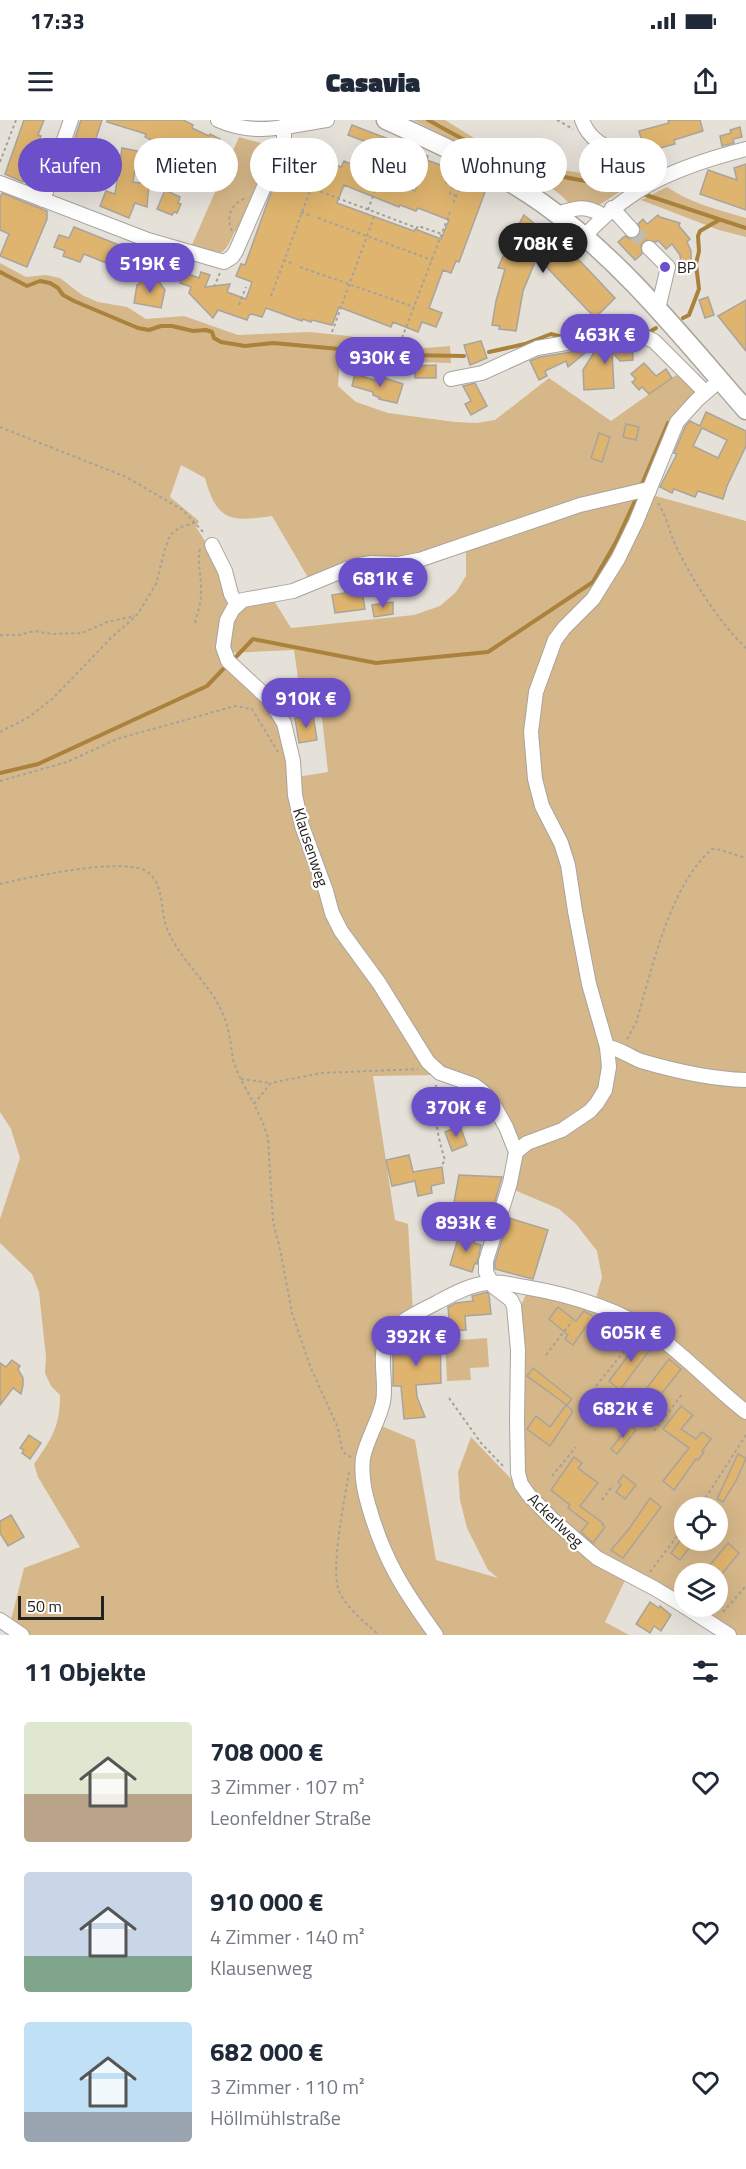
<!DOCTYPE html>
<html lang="de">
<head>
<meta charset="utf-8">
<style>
  body { margin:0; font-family:"Titillium Web",sans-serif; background:#f2f2f3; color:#1f2937; height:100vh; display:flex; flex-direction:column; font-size:22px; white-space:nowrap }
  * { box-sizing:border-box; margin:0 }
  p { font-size:20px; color:#747a83 }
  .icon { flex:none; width:33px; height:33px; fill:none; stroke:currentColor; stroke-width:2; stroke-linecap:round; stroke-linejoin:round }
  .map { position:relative; height:1515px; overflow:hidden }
  .sheet { display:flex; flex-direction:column; background:#fff; flex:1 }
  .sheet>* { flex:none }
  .guide { position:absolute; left:18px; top:18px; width:711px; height:54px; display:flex; gap:12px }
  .buttons { position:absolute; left:674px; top:1377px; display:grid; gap:12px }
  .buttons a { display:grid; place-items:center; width:54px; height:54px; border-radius:50%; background:#fff; box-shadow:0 6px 24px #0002; font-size:30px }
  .scale { position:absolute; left:18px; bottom:15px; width:86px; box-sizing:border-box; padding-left:6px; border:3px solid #24221f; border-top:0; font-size:16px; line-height:21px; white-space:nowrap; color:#24221f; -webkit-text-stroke:4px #fff; paint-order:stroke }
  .price { position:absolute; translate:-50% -51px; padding:0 14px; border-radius:21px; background:#6b50c9; color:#fff; font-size:20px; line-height:39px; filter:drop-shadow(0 2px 3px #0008) }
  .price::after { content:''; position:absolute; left:50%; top:36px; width:18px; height:14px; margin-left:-9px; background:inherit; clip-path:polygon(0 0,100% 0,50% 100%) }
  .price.selected { background:#222; color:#fff }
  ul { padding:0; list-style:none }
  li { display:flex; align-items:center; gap:18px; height:150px; padding:0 24px }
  li span { display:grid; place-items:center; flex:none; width:168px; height:120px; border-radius:6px; color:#555 }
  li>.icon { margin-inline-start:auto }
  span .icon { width:72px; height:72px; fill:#fffc; stroke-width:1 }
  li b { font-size:26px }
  h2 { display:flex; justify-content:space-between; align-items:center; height:72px; padding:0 24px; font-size:26px }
  .tag { padding:0 21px; border-radius:27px; background:#fff; box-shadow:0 6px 24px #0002; font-size:21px; line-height:54px }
  .tag.selected { background:#6b50c9; color:#fff }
  .status { display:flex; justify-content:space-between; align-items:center; height:42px; padding:0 30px; background:#fff; direction:ltr }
  .status svg { height:16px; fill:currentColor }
  header { display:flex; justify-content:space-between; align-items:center; height:78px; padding:0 24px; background:#fff; font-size:27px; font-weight:800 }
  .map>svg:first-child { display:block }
  .green { fill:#d5b789; fill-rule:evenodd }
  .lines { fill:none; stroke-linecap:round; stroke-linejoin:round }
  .stream { stroke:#ab823b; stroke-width:4 }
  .building { fill:#dfb46e; stroke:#a8a49d; stroke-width:1.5; fill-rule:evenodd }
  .minor-tunnel { stroke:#bebbb4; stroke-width:14; stroke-dasharray:14 7; stroke-linecap:butt }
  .minor-casing { stroke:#a9a49d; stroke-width:16 }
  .major-casing { stroke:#a9a49d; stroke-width:21 }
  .path { stroke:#a5a29b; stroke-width:2; stroke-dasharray:3 3; stroke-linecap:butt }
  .minor { stroke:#fff; stroke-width:14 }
  .major { stroke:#fff; stroke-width:18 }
  .poi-dot { fill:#6b50c9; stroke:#fff; stroke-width:2 }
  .labels { text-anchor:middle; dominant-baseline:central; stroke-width:4.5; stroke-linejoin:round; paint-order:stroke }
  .poi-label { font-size:16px; fill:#24221f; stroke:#fff; text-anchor:start }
  .street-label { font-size:16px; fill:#24221f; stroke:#fff }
</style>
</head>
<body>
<div class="status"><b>17:33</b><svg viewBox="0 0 49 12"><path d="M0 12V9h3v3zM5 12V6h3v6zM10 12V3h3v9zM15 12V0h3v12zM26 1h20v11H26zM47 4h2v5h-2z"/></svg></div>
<header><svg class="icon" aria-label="menu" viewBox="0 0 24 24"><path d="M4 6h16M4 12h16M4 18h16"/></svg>Casavia<svg class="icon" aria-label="share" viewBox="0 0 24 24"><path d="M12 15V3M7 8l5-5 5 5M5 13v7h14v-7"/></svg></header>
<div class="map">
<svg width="746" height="1515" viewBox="0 0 746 1515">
  <rect width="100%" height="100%" fill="#e5e1d9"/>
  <g class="green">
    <path d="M413 0H445L479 21 514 37 538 46 600 56H641V58L599 85C588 81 581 82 570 85 556 66 533 59 512 49 479 34 446 16 413 0Z"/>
    <path d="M239 17 275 27 237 112 235 111C222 141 220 134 191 127Z"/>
    <path d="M667 67C690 83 719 90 746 98V117L719 110 641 80Z"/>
    <path d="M0 143 26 157 46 155 60 158 82 175 98 182 127 187 146 199 184 196 238 215 309 212 349 216 392 225 426 228 450 226 451 243 340 240 338 266 356 282 388 293 455 302 477 303 495 300 549 258 611 301 676 255 698 268 646 367 421 436 310 461 272 396C231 402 217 402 205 358L181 345 170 377 199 401 196 407 214 435 228 476 220 526 279 598 325 779 436 955 373 956 395 1100 408 1104 413 1193 389 1210 382 1272 364 1324 368 1374 367 1339 379 1305 415 1320 436 1440 498 1458 488 1450 467 1408 460 1380 458 1352 471 1317 516 1364 520 1198 521 1185 528 1170 548 1174 636 1205 746 1295V1515H735L690 1487 717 1486V1454H684V1482L629 1452 605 1502 629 1515H27L10 1504 24 1448 80 1427 38 1357 34 1344C52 1318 60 1307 60 1275L51 1266 45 1253 46 1237 39 1172 32 1154 0 1123V1099L20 1038 11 1009 0 992ZM684 1388H717V1420H684Z"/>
    <polygon points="645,375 600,464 566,501 528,609 561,733 605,928 602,967 579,996 519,1022 496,981 439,950 342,808 304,708 297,657 328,652 319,570 323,563 298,558 294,530 228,533 235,496 249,483 273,479 291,508 414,495 440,486 456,472 466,456 466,427 580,388"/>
    <polygon points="652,375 746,401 746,1289 705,1253 595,1181 602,1157 597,1131 576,1104 559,1089 512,1069 518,1035 588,996 612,939 548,692 534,623 547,544"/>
    <polygon points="487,1218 489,1247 470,1248 471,1260 447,1261 445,1221"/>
  </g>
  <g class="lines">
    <g class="stream">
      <path d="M428 0C463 19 499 40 537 51 569 59 601 63 633 71"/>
      <polyline points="643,74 746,108"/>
      <polyline points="0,152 27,166 40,161 50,163 58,168 63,175 74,181 138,208 149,210 161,206 172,206 193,211 206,210 212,212 214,218 221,222 245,226 273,223 406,235 464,236"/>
      <polyline points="683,198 689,195 699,169 696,144 699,131 698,116 700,111 719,100"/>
      <polyline points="648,213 656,208"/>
      <polyline points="489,232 525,224 551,214 566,218"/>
      <polyline points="642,364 668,303"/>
      <polyline points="233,540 253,519 376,543 488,532 593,462 616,422 636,379"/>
      <polyline points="0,653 38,644 207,566 227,545"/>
    </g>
  </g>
  <g class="building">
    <polygon points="24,0 44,0 38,15 41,16 23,62 5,54"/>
    <polygon points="81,0 102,0 83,58 64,51"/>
    <polygon points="107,0 183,0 193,5 192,8 209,16 210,14 220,19 205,48 145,17 146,14 107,2"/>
    <polygon points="668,0 700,0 703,11 674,20 675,24 645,32 639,11 669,3"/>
    <polygon points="352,5 391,20 388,30 348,15"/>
    <polygon points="740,7 742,17 733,19 734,23 722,26 720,16 731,13 730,10"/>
    <path d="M394 23 428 36 427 40 451 49 449 54H464L466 59 475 63 473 68 485 72 459 142 456 141 451 153 443 150 429 188 442 193 436 207 422 202 418 212 393 202 391 207 339 187 332 205 312 200 311 202 303 199 302 201 266 188 262 197 252 194 249 195 247 200 218 190 213 198 189 173 191 167 180 163 183 152 199 158 201 152 210 155 205 167 230 164 227 172 246 179 252 162 236 156 241 144 245 145 272 70 275 71 282 52 298 58 308 32H311L312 30 320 33 319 37 326 41 341 47 344 41 415 71 426 41 425 45 391 33ZM344 65 399 87 400 85 416 91 418 88 449 100 441 119 415 109 414 111 337 83Z"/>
    <polygon points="122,28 138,31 133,62 149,64 147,87 135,83 129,98 100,86 106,71 115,74"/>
    <polygon points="746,44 746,90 700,74 708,50 737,60 734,48"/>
    <polygon points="165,70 180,77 178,83 181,84 177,93 174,92 172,95 157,89"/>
    <polygon points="2,73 47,91 47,99 27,147 0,136 9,114 0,110 0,78"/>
    <polygon points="524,95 581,142 615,178 595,198 537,137 523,171 516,211 499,209 500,206 492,205 496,181 505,149 498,148 511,118"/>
    <polygon points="658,95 660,97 680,103 679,106 690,119 687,122 691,131 691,144 681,143 680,135 672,124 666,129 658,120 656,122 646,120 641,125 642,134 635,140 618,122 625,116 630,119 638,117 641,112 638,104 643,99 647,104"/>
    <polygon points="74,107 129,129 121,149 84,134 80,142 63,136 65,131 54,127 59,115 69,118"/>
    <polygon points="144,160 147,161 151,167 158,160 165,170 161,188 134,183 137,165"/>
    <polygon points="708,177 714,195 705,198 699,180"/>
    <polygon points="746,180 746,231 718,196"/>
    <polygon points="481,221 487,238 470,245 464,225"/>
    <polygon points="632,221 633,240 620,241 612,232 614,268 584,270 583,250 598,226 613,225 613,222"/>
    <polygon points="590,229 568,247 566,241 545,251 547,256 539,260 530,241 540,237"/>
    <polygon points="644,243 656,256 666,249 672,258 649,274 642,267 639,270 632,262 636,259 631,254"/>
    <polygon points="436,245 436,258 415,258 415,246"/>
    <polygon points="355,254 377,261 378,256 403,264 397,283 379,279 380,278 373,275 373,272 352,266"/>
    <polygon points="475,263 487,286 471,295 465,284 471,281 463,266"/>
    <path d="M706 292 746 311V326L727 366 723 379 698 371 695 377 674 369 672 373 660 367 677 334 674 333 685 307 690 301 700 306ZM702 308 727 320 718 338 693 326Z"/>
    <polygon points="626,304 639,307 636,320 623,317"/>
    <polygon points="599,313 610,317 602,342 591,338"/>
    <polygon points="362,470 365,489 335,493 332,475"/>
    <polygon points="393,482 393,494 374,497 372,485"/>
    <polygon points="313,595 317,620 299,623 295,598"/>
    <polygon points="460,1006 467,1025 452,1031 445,1012"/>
    <polygon points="409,1035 413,1052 442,1047 444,1063 431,1066 432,1073 418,1076 415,1061 392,1066 386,1040"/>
    <polygon points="459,1055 502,1057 489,1102 452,1093"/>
    <polygon points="509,1098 548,1110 533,1159 495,1149 495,1142"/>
    <polygon points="460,1112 476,1117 474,1123 481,1125 477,1144 475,1143 472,1152 450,1145"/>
    <polygon points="487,1172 489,1175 491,1194 465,1196 466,1210 450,1211 448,1187 456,1183 473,1181 472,1176"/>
    <polygon points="558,1187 576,1201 584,1191 598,1199 591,1207 588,1204 573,1225 565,1219 568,1215 549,1199"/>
    <polygon points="405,1211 440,1211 441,1263 416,1265 417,1277 425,1297 404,1299 401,1266 393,1266 393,1228 398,1218"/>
    <polygon points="639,1217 652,1227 620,1270 609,1261 634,1228 632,1226"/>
    <polygon points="669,1239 681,1249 648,1291 636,1282"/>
    <polygon points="12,1240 20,1246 18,1249 23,1258 23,1265 21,1274 13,1268 0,1285 0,1243 6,1247"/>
    <polygon points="533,1248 572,1279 567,1285 527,1256"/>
    <polygon points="566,1285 572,1290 572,1293 550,1326 527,1309 536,1296 550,1307"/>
    <polygon points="681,1286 693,1295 681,1309 696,1319 702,1312 711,1319 702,1331 704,1332 698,1340 696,1339 674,1370 663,1361 689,1328 663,1309"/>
    <polygon points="629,1305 636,1310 617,1334 611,1329"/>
    <polygon points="29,1315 41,1323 30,1339 22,1333 24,1330 20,1328"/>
    <polygon points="738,1334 746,1338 736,1361 723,1382 717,1379"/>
    <polygon points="574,1337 582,1343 578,1348 598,1363 580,1386 603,1403 602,1404 605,1407 593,1423 581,1412 588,1403 568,1388 570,1385 551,1370"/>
    <polygon points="623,1355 636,1365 625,1379 616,1372 621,1365 618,1362"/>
    <polygon points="650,1378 661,1387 623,1438 611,1430 629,1409"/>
    <polygon points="11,1395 24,1417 8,1426 0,1413 0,1401"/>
    <polygon points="683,1416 684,1420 693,1423 680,1440 671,1433"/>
    <polygon points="728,1423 739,1433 721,1455 710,1445"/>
    <polygon points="650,1482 659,1488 660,1486 671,1495 661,1511 654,1506 650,1513 636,1504"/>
  </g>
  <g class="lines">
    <polyline class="minor-tunnel" points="632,110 649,128"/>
    <g class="minor-casing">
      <g id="minor">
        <path d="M218 0C255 17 288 6 327 0"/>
        <path d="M582 0C595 37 639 29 657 59"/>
        <polyline points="0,63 148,120 224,142 232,137 236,131 284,21 284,6"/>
        <polyline points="43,80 71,0"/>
        <polyline points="612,88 632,110"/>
        <path d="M556 94C576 88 585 84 604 96"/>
        <path d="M584 117C631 65 680 46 746 29"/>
        <polyline points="649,128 668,147 658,189"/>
        <polyline points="451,259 482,253 537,228 572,222 602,211 619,208 631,211 654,221 705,272"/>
        <polyline points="649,371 644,370 580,385 419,440 398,444 371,443 354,446 293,471 243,480 233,489 227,500 223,527 228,541 269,579 284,603 293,641 295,675 302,706 326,771 332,793 341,811 379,863 428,942 440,953 474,965 482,971 493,984 506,1007 516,1032 510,1063 486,1141 486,1152 494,1167 511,1180 514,1186 518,1230 517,1301 518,1353 521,1364 528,1374 552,1399 597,1438 654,1468 684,1486"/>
        <polyline points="212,425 225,451 231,474 237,485"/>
        <path d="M607 927C619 928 630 937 641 941 675 951 711 959 746 960"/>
        <polyline points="516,1032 527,1023 562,1010 590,991 597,983 605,970 609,947 607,927 589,864 575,791 568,745 561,723 542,686 535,659 531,612 536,572 555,520 564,508 593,479 618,439 636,402 677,302 697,280 720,260"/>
        <polyline points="684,1486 729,1515"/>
        <polyline points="0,1500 22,1515"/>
        <path d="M436 1515C404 1471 384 1440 369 1387 364 1371 361 1354 363 1338 367 1318 379 1301 383 1282 387 1262 378 1237 387 1219 395 1201 422 1191 438 1182 453 1174 471 1164 489 1163 500 1161 513 1165 525 1167 571 1175 617 1188 656 1215 688 1238 715 1268 746 1292"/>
      </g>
    </g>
    <g class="major-casing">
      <path id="major" d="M386 0C439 24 494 49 542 83 622 140 682 217 746 290"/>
    </g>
    <g class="path">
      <polyline points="557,0 573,9"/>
      <polyline points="386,40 393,19"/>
      <polyline points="0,42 16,0"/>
      <path d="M157 51C162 41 155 34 159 24"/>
      <polyline points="285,52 300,57"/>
      <polyline points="306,59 313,62 311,68 417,108 418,106 442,114"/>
      <polyline points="379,59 381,53 383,54 388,41"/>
      <polyline points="171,61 180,50 193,42"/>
      <polyline points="445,62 460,67 453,84"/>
      <polyline points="456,76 450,74 458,51"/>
      <polyline points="368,90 376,68"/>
      <polyline points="301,92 311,96"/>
      <polyline points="318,98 432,140"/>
      <path d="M232 111C225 96 232 83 246 78"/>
      <polyline points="283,140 294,144"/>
      <polyline points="300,147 414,187"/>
      <polyline points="214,167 220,153"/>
      <polyline points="271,176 311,68"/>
      <polyline points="239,185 246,167"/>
      <polyline points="332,212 375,94"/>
      <polyline points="402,218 450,92"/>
      <polyline points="0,307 126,357 183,390 205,414"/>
      <path d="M658 383C665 394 668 405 672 417 686 451 719 503 746 528"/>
      <path d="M195 503C198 491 202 480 201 468 201 454 197 442 200 428"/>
      <polyline points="0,515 19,515 34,511 52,514 82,513 107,502 135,496"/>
      <polyline points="0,612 29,597 52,579 112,517 137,495 156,464 165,429 170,415 179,408 196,402"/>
      <polyline points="0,661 67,642 117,619 235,586 252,589 278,632"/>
      <path d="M0 764C30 757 117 738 144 750 166 761 159 792 168 811 180 839 205 859 219 886 229 904 230 920 233 939 237 955 247 970 254 984"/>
      <path d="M627 919 636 903C652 850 669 766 712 729H717L746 738"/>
      <polyline points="241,959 271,963"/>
      <path d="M436 965C433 991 437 1015 445 1040L442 1045"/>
      <polyline points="546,1235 572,1201"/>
      <polyline points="596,1266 625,1230"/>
      <polyline points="449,1278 481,1323 505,1348"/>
      <polyline points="654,1311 683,1273"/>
      <polyline points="351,1337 346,1335 342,1329 338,1308 310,1246 292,1193 280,1129 273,1102 268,1018 263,1003 254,984 271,963 321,953 418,949"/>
      <path d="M349 1352C345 1377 330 1450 339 1471 346 1488 365 1502 379 1515"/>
      <polyline points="552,1356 576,1327"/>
      <polyline points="602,1380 613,1365"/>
      <polyline points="699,1388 746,1315"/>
      <polyline points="650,1452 684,1407"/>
      <polyline points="723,1492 746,1466"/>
    </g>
    <use href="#minor" class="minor"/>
    <use href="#major" class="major"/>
  </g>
  <circle class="poi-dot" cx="665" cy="147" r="6"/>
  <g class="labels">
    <g class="poi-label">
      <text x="677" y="147">BP</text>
    </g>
    <g class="street-label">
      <text transform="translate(311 727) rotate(72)">Klausenweg</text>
      <text transform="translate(556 1400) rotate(44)">Ackerlweg</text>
    </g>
  </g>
</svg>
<div class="buttons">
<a><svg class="icon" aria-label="locate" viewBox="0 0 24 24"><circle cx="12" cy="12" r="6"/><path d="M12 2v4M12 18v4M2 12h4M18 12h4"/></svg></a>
<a><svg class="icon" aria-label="layers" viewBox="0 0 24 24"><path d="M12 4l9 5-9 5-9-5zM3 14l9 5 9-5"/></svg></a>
</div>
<div class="scale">50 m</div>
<b class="price selected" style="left:543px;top:154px">708K €</b>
<b class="price" style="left:150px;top:174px">519K €</b>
<b class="price" style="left:605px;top:245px">463K €</b>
<b class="price" style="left:380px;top:268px">930K €</b>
<b class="price" style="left:383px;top:489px">681K €</b>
<b class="price" style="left:306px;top:609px">910K €</b>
<b class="price" style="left:456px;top:1018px">370K €</b>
<b class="price" style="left:466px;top:1133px">893K €</b>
<b class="price" style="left:631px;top:1243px">605K €</b>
<b class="price" style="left:416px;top:1247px">392K €</b>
<b class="price" style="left:623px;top:1319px">682K €</b>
<div class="guide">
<a class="tag selected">Kaufen</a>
<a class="tag">Mieten</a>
<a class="tag">Filter</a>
<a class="tag">Neu</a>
<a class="tag">Wohnung</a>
<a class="tag">Haus</a>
</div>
</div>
<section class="sheet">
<h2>11 Objekte<svg class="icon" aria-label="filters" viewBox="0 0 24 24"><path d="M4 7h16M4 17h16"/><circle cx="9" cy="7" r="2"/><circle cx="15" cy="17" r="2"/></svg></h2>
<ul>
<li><span style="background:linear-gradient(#dfe7d0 60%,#b9a48a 0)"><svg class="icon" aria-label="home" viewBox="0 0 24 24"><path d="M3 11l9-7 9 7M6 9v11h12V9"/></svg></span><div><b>708 000 €</b><p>3 Zimmer · 107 m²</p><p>Leonfeldner Straße</p></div><svg class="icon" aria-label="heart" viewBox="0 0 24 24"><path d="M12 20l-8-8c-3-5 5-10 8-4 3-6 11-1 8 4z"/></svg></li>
<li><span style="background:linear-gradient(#c9d6e8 70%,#7fa58c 0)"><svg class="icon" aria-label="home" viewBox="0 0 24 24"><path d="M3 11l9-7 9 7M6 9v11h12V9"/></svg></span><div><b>910 000 €</b><p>4 Zimmer · 140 m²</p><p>Klausenweg</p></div><svg class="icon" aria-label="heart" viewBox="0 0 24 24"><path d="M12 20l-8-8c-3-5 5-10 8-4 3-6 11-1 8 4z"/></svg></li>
<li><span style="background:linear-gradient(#bfe0f5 75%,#9aa5b1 0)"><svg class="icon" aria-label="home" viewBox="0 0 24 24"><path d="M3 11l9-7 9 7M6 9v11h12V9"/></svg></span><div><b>682 000 €</b><p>3 Zimmer · 110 m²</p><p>Höllmühlstraße</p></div><svg class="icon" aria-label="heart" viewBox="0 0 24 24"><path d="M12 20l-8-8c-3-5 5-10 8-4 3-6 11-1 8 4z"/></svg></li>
</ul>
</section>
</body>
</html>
